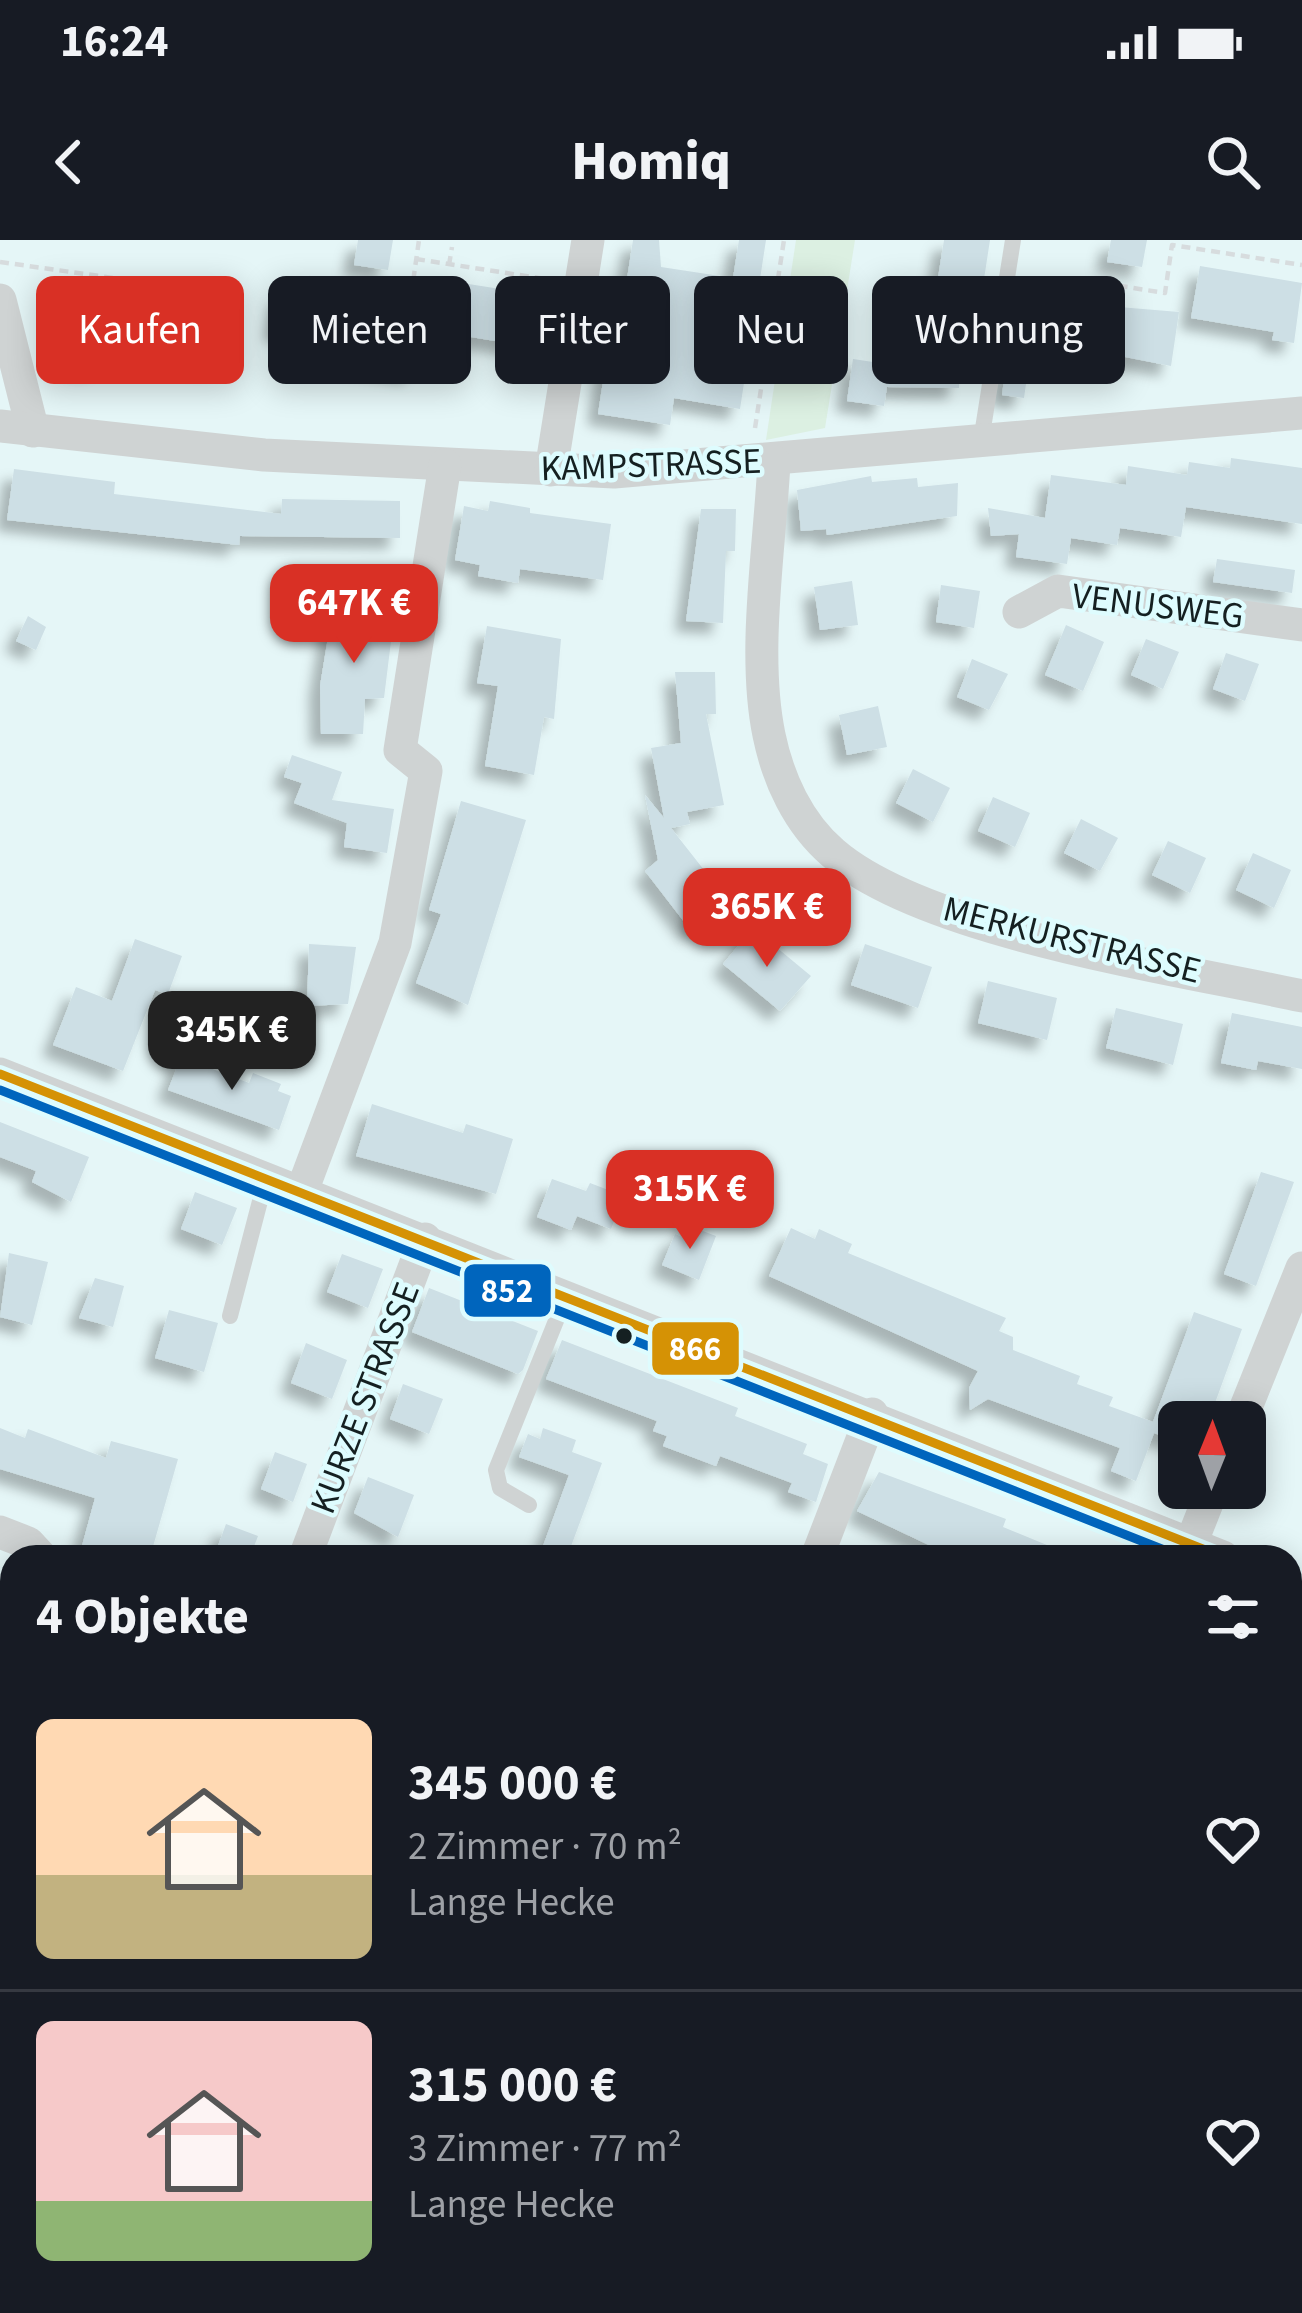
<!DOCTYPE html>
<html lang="de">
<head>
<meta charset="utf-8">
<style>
  body { margin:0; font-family:"Source Sans 3",sans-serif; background:#242831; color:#f1f3f6; height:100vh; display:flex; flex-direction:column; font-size:45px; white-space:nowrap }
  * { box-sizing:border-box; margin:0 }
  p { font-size:39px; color:#9ea1a6 }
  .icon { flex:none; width:66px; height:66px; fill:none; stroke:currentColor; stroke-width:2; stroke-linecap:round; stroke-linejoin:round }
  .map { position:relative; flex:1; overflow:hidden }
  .drawer { position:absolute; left:0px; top:1305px; width:1302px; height:768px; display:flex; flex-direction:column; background:#171b24; border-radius:36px 36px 0 0; box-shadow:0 6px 30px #0003 }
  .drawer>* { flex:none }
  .hud { position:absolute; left:36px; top:36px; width:1230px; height:108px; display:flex; gap:24px }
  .needle { width:78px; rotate:1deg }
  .tools { position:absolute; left:1158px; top:1161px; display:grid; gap:24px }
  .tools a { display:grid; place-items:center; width:108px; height:108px; border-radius:18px; background:#171b24; box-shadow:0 6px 30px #0003; font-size:60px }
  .price { position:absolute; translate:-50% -102px; padding:0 27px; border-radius:24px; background:#d93025; color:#fff; font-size:39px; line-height:78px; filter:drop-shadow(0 3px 6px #0008) }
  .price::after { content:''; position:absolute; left:50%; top:72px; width:36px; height:27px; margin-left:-18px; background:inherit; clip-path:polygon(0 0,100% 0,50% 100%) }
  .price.active { background:#222; color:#fff }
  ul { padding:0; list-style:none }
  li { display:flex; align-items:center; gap:36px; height:300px; padding:0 36px }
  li+li { border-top:3px solid #363941 }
  li span { display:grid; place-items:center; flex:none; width:336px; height:240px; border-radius:18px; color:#555 }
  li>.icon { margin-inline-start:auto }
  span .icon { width:144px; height:144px; fill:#fffc; stroke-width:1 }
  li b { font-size:51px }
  h2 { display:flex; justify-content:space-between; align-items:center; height:144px; padding:0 36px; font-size:51px }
  .chip { padding:0 42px; border-radius:18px; background:#171b24; box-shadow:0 6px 30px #0003; font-size:42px; line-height:108px }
  .chip.active { background:#d93025; color:#fff }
  .status { display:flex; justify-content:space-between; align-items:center; height:84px; padding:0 60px; background:#171b24; direction:ltr }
  .status svg { height:33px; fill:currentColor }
  header { display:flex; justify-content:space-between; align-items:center; height:156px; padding:0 36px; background:#171b24; font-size:54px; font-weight:800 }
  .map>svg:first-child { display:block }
  .green { fill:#dcf0e2 }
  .building { fill:#cddfe5; filter:url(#shadow) }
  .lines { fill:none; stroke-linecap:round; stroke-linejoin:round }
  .path { stroke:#d7dcde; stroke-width:4.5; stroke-dasharray:9 6; stroke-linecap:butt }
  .service { stroke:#cfd3d3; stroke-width:16 }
  .minor { stroke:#cfd3d3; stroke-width:33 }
  .bus-1-casing { stroke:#defcfe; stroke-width:18 }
  .bus-2-casing { stroke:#defcfe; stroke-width:18 }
  .bus-1 { stroke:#d59205; stroke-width:9 }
  .bus-2 { stroke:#0065bd; stroke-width:9 }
  .bus-dot { fill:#152021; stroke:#defcfe; stroke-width:4.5 }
  .labels { text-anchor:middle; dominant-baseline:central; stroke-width:9; stroke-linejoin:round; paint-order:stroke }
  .street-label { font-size:36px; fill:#152021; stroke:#defcfe }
  .line-badge { stroke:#defcfe; stroke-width:4.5 }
  .badge-label { font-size:33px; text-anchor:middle; font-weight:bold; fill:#fff }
</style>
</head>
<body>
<div class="status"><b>16:24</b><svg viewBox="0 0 49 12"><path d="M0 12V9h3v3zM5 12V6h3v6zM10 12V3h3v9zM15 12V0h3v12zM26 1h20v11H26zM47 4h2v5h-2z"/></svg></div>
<header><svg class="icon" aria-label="back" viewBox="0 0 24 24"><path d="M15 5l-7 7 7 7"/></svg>Homiq<svg class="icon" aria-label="search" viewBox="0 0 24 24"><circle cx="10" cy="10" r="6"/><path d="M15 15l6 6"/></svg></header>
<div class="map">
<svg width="1302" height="2073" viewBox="0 0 1302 2073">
  <defs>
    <filter id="shadow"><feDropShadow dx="-11" dy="11" stdDeviation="6" flood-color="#0004"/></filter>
  </defs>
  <rect width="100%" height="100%" fill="#e5f6f7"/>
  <polygon class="green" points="796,0 855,0 825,188 766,200"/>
  <g class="building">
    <polygon points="358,0 393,0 388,30 354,25"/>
    <polygon points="633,0 659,0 661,27 733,38 739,0 766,0 740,169 674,158 670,185 598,174 611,89 619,91"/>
    <polygon points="944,0 990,0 980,65 935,57"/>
    <polygon points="1111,0 1147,0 1142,27 1107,22"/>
    <polygon points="1200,26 1302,43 1294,103 1272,100 1274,92 1191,78"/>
    <polygon points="443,40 545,56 537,108 435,91"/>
    <polygon points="85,41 110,45 108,56 242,78 236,117 216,114 214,123 100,107 97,127 72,124"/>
    <polygon points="1037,45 1084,52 1083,64 1179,72 1171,126 1029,98"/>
    <polygon points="280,54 327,61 325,74 422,81 414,133 299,111 302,94 274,90"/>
    <polygon points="921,112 960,112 959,148 887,147 884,166 847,161 853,119 920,129"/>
    <polygon points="1006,126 1028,130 1024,158 1002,155"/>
    <polygon points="1231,218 1302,228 1302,284 1186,267 1181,297 1120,288 1117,305 1071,298 1067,324 1016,317 1019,294 991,296 988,268 1045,278 1051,235 1126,245 1128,226 1187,235 1189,222 1230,228"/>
    <polygon points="14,229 115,242 114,254 281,274 282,259 400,261 400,298 240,296 239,305 7,280"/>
    <polygon points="871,236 872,242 917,238 918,247 958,243 957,276 827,295 826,289 801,291 797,250"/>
    <polygon points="490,261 530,268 530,273 611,284 603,340 520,329 518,343 478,336 480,325 455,320 464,266 488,271"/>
    <polygon points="701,269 736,269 735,311 726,311 723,383 686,381"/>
    <polygon points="1217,319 1295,330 1292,353 1213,342"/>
    <polygon points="852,341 858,385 820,390 814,347"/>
    <polygon points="941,345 980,351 974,388 936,382"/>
    <polygon points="362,359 387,363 385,375 394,377 384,458 365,459 363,494 321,494 320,446 333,367 360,371"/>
    <polygon points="28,376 46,387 36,410 16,401"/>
    <polygon points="1066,385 1104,402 1083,451 1045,435"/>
    <polygon points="487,386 561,399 554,479 544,477 534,535 485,526 498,446 477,443"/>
    <polygon points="1146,399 1179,412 1163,449 1131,435"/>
    <polygon points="1226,413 1259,424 1245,461 1213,449"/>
    <polygon points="972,419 1008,434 989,470 957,457"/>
    <polygon points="675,432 715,432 716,474 706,474 724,565 687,572 690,584 671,588 730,663 692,692 645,631 658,620 645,555 664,578 651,508 681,503"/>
    <polygon points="878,466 887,507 847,515 839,475"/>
    <polygon points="292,515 342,532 332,560 394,569 387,613 344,607 347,583 294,563 302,543 284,537"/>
    <polygon points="913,529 950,548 933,582 896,563"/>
    <polygon points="993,557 1030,573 1015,607 978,591"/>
    <polygon points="461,561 526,580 468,765 416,743 441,674 429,670"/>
    <polygon points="1081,579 1118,598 1100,631 1064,613"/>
    <polygon points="1168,601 1206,618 1190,653 1152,635"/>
    <polygon points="1253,613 1291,630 1274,668 1236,650"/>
    <polygon points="753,688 811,736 780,771 723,724"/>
    <polygon points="135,699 182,716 168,754 155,750 123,831 53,805 76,747 112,761"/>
    <polygon points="309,704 356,707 348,764 307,766"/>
    <polygon points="865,704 932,727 918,768 851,745"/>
    <polygon points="988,741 1057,758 1047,800 978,783"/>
    <polygon points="1116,768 1183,784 1173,825 1106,808"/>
    <polygon points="1232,773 1302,787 1302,829 1258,821 1256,830 1221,823"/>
    <polygon points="181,817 249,843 253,833 281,844 278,851 291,856 279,890 168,850"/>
    <polygon points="372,864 463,893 466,884 513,899 496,954 356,916"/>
    <polygon points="0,882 89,917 71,962 32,942 36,931 0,917"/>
    <polygon points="1261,932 1294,942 1256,1046 1224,1034"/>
    <polygon points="552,939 586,951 590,943 624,956 611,989 577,976 571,990 537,977"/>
    <polygon points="195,952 237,968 222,1005 181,989"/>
    <polygon points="687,985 716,996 699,1040 662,1025 675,994 682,997"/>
    <polygon points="791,988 815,999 819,989 852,1004 848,1013 1006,1078 999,1091 1013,1097 1013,1110 1080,1136 1077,1144 1113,1157 1109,1166 1153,1182 1194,1072 1242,1089 1208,1182 1179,1182 1179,1202 1154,1193 1136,1241 1111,1231 1120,1208 988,1159 970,1170 969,1148 978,1131 769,1036"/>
    <polygon points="9,1013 48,1022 32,1085 0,1077"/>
    <polygon points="342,1014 383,1029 368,1068 327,1052"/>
    <polygon points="95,1038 124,1046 113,1087 79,1078"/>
    <polygon points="429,1048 538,1091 523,1130 518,1134 412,1092"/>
    <polygon points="169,1070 218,1083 204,1132 155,1118"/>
    <polygon points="562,1100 738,1168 735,1176 807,1204 803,1214 828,1224 816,1262 788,1252 792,1243 720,1216 716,1226 663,1206 667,1196 653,1191 657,1181 546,1139"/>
    <polygon points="306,1103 347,1120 332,1159 291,1143"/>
    <polygon points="403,1144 443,1159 429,1194 390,1179"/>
    <polygon points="0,1188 25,1198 28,1189 106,1218 111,1201 178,1219 150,1317 79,1317 95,1258 0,1229"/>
    <polygon points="543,1188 576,1200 572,1212 602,1223 567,1317 539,1317 569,1235 519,1217 528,1194 540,1199"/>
    <polygon points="275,1212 307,1224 293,1262 261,1249"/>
    <polygon points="879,1232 1006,1279 1003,1287 1076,1317 927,1317 931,1306 857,1271"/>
    <polygon points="368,1237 414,1255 398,1297 354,1273"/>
    <polygon points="226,1284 258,1296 250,1317 214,1317"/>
  </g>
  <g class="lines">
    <g class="path">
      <polyline points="416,19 552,40"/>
      <polyline points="0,22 241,56"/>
      <polyline points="449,25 452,7"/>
      <polyline points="309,38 411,56 419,0"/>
      <polyline points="1089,41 1165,53 1172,5 1302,25"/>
      <polyline points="755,188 784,0"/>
      <polyline points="0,1450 12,1452"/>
      <polyline points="401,2073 403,2061"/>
      <polyline points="1162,2073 1166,2061"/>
    </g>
    <g class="service">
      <polyline points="981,201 1013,0"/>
      <polyline points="230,1076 266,938"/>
      <polyline points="529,1265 500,1248 496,1230 566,1056"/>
      <polyline points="0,1868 12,1836"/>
      <polyline points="0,1919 12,1923"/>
    </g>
    <g class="minor">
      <polyline points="0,60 33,191"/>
      <polyline points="0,186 264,215 614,232 1302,173"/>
      <path d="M774 222C770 306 752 413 769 495 778 539 798 583 833 613 926 693 1179 729 1302 756"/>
      <polyline points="551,230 588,0"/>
      <polyline points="1019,372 1058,351 1302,385"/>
      <polyline points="0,834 1223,1317"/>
      <polyline points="302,951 395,703 426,531 400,510 445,225"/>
      <polyline points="1240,1182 1302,1028"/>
      <polyline points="0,1292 28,1303 41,1317"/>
      <polyline points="1192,1301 1213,1248"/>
      <polyline points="305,1317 425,999"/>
      <polyline points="817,1317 872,1174"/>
      <polyline points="1290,1364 1302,1375"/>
      <polyline points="0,1750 12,1754"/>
      <polyline points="1290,1973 1302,1977"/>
      <polyline points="322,2073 323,2061"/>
      <polyline points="590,2073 593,2061"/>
    </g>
    <g class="bus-1-casing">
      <polyline id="bus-1" points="0,834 1223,1317"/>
    </g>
    <g class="bus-2-casing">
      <polyline id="bus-2" points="0,850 1182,1317"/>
    </g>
    <use href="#bus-1" class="bus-1"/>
    <use href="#bus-2" class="bus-2"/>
  </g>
  <circle class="bus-dot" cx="624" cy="1096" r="10"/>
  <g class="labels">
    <g class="street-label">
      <text transform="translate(651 225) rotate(-2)">KAMPSTRASSE</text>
      <text transform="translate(1158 366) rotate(7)">VENUSWEG</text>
      <text transform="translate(1072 700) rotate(14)">MERKURSTRASSE</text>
      <text transform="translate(365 1158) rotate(-69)">KURZE STRASSE</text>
    </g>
  </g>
  <g class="line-badge">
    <rect x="462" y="1022" width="91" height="57" rx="12" fill="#0065bd"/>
    <rect x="650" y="1080" width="91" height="57" rx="12" fill="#d59205"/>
  </g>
  <g class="badge-label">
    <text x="507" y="1062">852</text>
    <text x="695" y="1120">866</text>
  </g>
</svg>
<div class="tools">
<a><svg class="needle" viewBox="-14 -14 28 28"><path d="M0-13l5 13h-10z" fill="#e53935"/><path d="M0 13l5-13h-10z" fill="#9ea1a6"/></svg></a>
</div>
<b class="price" style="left:354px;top:426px">647K €</b>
<b class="price" style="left:767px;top:730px">365K €</b>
<b class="price active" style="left:232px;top:853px">345K €</b>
<b class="price" style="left:690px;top:1012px">315K €</b>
<div class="hud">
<a class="chip active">Kaufen</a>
<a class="chip">Mieten</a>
<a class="chip">Filter</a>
<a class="chip">Neu</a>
<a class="chip">Wohnung</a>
</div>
<section class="drawer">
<h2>4 Objekte<svg class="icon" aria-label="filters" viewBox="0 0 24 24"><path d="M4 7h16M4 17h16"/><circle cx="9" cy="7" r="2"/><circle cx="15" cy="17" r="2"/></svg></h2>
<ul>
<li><span style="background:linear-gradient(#ffd9b3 65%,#c2b280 0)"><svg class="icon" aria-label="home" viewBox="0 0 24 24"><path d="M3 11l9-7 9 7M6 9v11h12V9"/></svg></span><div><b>345 000 €</b><p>2 Zimmer · 70 m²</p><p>Lange Hecke</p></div><svg class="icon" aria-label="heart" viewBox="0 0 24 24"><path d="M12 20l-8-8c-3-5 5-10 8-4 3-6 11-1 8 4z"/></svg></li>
<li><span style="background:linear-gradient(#f6c9c9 75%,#8fb573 0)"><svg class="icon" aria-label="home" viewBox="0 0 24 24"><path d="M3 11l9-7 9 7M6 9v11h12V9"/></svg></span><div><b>315 000 €</b><p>3 Zimmer · 77 m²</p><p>Lange Hecke</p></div><svg class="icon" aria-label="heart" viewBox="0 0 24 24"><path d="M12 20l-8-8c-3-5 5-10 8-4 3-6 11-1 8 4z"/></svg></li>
</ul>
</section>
</div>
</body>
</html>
